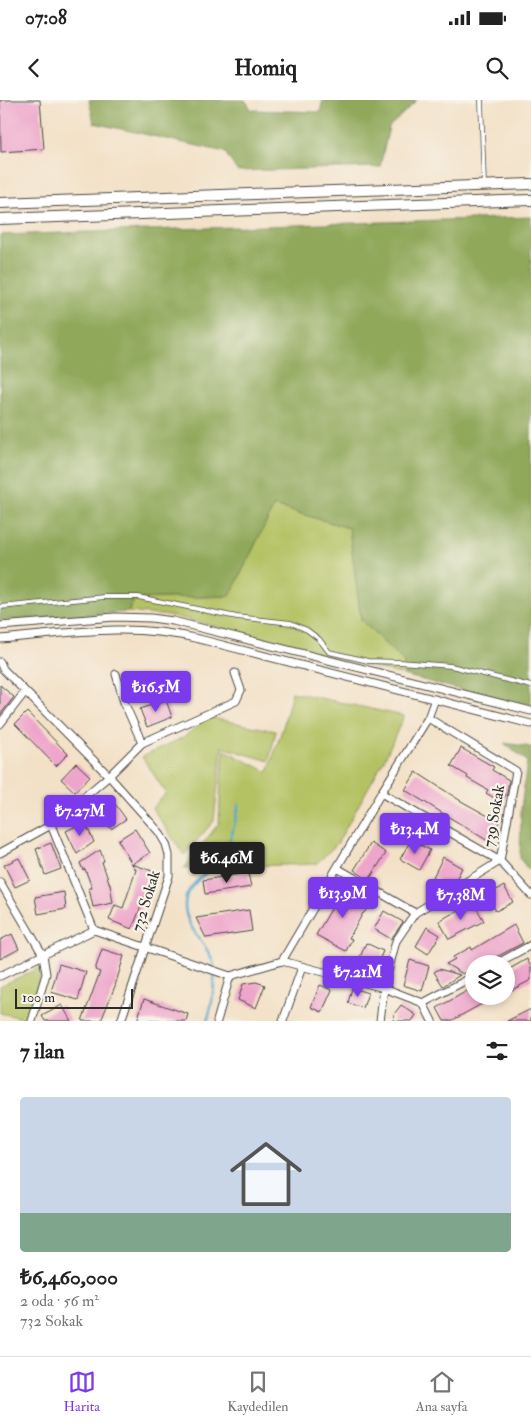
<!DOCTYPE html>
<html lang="tr">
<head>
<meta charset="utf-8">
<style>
  body { margin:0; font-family:"IM FELL Double Pica",serif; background:#f6f6f6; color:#222; height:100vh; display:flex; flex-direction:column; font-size:19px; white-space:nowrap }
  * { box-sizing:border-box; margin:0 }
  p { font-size:16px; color:#767676 }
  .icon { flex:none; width:28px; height:28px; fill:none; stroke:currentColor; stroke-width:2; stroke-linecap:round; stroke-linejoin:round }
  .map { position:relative; height:921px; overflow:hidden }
  .sheet { display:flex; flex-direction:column; background:#fff; flex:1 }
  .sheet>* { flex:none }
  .fabs { position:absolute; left:465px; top:855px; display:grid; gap:10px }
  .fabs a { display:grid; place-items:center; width:50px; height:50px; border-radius:50%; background:#fff; box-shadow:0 2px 8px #0003; font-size:25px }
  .scale { position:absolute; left:15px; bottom:12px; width:118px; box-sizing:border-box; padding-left:5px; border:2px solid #2b2b2b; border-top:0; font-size:14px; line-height:18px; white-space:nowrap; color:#2b2b2b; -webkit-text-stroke:4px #f7f3e8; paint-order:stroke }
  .price { position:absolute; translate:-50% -42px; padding:0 11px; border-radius:5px; background:#7c3aed; color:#fff; font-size:16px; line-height:32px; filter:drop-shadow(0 1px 2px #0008) }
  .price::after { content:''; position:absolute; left:50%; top:30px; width:15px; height:11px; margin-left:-8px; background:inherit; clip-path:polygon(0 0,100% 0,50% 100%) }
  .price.selected { background:#222; color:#fff }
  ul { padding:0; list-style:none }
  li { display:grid; align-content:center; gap:10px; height:265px; padding:0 20px }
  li+li { border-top:1px solid #e0e0e0 }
  li span { display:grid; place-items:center; height:155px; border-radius:5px; color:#555 }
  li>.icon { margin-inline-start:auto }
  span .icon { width:90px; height:90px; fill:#fffc; stroke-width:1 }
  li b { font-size:21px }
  h2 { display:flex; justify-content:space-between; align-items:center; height:60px; padding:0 20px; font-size:21px }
  .status { display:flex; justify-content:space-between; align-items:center; height:35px; padding:0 25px; background:#fff; direction:ltr }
  .status svg { height:14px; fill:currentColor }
  header { display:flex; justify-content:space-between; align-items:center; height:65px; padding:0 20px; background:#fff; font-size:22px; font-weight:800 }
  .menu { display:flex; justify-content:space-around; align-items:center; height:70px; border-top:1px solid #e0e0e0; background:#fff; font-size:14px; color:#767676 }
  .menu a { display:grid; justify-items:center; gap:2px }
  .menu .selected { color:#7c3aed }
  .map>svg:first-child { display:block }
  .green { fill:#b4c264; stroke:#707648 }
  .forest { fill:#8fa85a; stroke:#5d6a42 }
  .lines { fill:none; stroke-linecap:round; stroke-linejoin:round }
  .stream { stroke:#50a5cc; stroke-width:2.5 }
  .building { fill:#eea5cb }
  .lane-casing { stroke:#494642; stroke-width:5.5 }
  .street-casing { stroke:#494642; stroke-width:9 }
  .secondary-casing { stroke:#494642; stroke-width:12 }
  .lane { stroke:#fff; stroke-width:4 }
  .street { stroke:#fff; stroke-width:7 }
  .secondary { stroke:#fff; stroke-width:10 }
  .labels { text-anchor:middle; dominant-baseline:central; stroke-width:4.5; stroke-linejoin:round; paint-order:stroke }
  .street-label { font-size:16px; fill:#2b2b2b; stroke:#f7f3e8 }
</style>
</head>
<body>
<div class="status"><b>07:08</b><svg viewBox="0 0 49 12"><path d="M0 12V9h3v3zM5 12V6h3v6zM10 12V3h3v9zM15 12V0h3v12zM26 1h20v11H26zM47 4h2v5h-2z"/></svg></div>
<header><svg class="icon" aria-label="back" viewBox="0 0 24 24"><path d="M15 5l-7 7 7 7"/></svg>Homiq<svg class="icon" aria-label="search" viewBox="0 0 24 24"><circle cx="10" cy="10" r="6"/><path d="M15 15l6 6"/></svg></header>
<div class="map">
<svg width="531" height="921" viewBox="0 0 531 921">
  <rect width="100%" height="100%" fill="#f7f3e8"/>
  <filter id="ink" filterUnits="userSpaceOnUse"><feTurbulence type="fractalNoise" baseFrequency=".02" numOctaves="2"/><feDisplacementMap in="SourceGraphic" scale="10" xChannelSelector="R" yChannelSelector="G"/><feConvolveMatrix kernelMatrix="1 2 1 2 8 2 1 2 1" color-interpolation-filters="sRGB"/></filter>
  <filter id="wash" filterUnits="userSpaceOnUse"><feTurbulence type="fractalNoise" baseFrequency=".0096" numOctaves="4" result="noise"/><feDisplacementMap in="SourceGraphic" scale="20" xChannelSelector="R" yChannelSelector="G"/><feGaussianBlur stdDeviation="1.12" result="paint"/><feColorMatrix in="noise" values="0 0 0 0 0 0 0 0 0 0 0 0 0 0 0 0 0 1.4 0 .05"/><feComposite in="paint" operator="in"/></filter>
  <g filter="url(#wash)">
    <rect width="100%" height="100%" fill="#f3e1c7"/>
    <g class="green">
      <polygon points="274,406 349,428 361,520 403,561 407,576 190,520 170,516 128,512 135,499 230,496"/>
      <polygon points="292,592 404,616 385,658 337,744 316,764 184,768 219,723 221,677 224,650 268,672 283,627"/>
      <polygon points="208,617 276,631 269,661 222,647 214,721 184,755 152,708 166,693 142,657 184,637"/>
      <polygon points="39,868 40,875 27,919 0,913 0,886"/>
    </g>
    <g class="forest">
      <polygon points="89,0 245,0 252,10 320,12 323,0 417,0 389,27 380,67 237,71 225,52 94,23"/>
      <polygon points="531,117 531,608 407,576 403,561 361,520 349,428 274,406 230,496 135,499 128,512 0,521 0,135"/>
      <polygon points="504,643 531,647 531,773 520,759 521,709 527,661"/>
    </g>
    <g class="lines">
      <path class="stream" d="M207 921C212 908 218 870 211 857 202 839 184 825 185 803 186 786 202 778 212 767 219 761 225 750 229 741 234 731 236 716 239 705"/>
    </g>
    <g id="blocks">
      <g class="building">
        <polygon points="0,0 40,0 44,49 1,52"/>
        <polygon points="0,585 14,597 0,615"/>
        <polygon points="166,600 172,617 147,627 140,609"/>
        <polygon points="27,612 68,654 56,666 15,624"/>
        <polygon points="461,648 494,667 492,670 509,680 507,693 501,702 486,693 488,690 467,678 468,676 451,666"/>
        <polygon points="76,663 90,676 75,692 61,679"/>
        <polygon points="416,672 461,701 499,722 488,741 405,690"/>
        <polygon points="110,697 126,719 111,729 95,708"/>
        <polygon points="85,722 94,742 77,754 66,731"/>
        <polygon points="135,729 150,753 132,764 118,740"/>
        <polygon points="411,740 430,750 419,770 400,759"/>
        <polygon points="51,743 61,769 45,775 36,749"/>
        <polygon points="371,743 386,753 369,780 354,770"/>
        <polygon points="100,750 104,761 102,762 110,785 113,803 93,807 89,788 92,788 85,769 83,770 80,763"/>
        <polygon points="443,757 462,768 454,783 449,786 433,777"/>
        <polygon points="19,758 30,780 15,787 4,765"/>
        <polygon points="132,764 155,772 132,829 109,820 115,805 123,808 136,770"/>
        <polygon points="248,773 251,787 205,794 203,780"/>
        <polygon points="504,786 513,802 496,811 487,795"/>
        <polygon points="344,787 371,802 364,813 363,813 349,838 352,839 346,851 316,835"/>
        <polygon points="64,792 66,809 38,814 35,797"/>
        <polygon points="473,802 484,821 449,839 439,821"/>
        <polygon points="249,810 252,831 206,838 196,818"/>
        <polygon points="384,811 403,822 391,839 374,829"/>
        <polygon points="514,825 523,843 483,864 474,864 474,868 463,874 446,864 455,859 453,857 471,847 472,850"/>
        <polygon points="427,827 440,835 428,854 416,846"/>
        <polygon points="12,834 19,849 0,859 0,840"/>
        <polygon points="366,843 383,851 372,877 355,869"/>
        <polygon points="102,849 124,856 115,886 101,921 82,921 100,872 95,870"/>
        <polygon points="527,859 531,867 531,880 506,893 506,871"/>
        <polygon points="410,860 429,866 422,891 403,885"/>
        <polygon points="59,864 86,872 78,900 51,892"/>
        <polygon points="439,869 460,875 443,886 434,872"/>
        <polygon points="256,882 265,885 256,908 238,900 243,884"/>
        <polygon points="320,885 332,890 322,912 311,907"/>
        <polygon points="474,887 474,896 496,896 451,921 444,921 437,908"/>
        <polygon points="352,888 368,893 363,908 348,903"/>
        <polygon points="144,899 188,914 186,921 137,921"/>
        <polygon points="62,905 71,921 45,921 42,916"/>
        <polygon points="401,905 416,915 412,921 393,921 394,914"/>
        <polygon points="531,909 531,921 507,921"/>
      </g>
    </g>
  </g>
  <g filter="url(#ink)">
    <use href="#blocks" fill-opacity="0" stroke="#494642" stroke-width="1"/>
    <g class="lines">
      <g class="lane-casing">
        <g id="lane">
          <polyline points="481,0 484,86"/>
          <polyline points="0,507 105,497 138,497 237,517 291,523 307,530 319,539 329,552 368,561 400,562 451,566 531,586"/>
        </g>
      </g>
      <g class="street-casing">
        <g id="street">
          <polyline points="0,526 115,517 151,518 173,521 531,611"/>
          <path d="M0 539C69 533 130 522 199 539L531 624"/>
          <polyline points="0,562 3,569 109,676 159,732 166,744 169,755 169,776 121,921"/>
          <polyline points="116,574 124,602 142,643"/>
          <polyline points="0,624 25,592"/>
          <polyline points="381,693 500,761 531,795"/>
          <polyline points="51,725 94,830"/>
          <polyline points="0,753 51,725 109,676 142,643 236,601 241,590 235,573"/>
          <polyline points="337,768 415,813"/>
          <polyline points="0,782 43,855 46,874 32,921"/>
          <polyline points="282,861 381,693 428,618 435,599"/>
          <polyline points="496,864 531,845"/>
          <polyline points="0,876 94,830 230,876 282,861 384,888 423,903 474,876"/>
          <polyline points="423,903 432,921"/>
          <polyline points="217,921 230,876"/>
          <polyline points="283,921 302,867"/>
          <polyline points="380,921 384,888 396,841 415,813 500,761 516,671 428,618"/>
        </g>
      </g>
      <g class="secondary-casing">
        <g id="secondary">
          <polyline points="0,103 531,84"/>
          <polyline points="0,119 531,100"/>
        </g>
      </g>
      <use href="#lane" class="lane"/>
      <use href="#street" class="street"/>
      <use href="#secondary" class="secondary"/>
    </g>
  </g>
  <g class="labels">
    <g class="street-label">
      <text transform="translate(494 716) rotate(-80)">739 Sokak</text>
      <text transform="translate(146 801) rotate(-73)">732 Sokak</text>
    </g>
  </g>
</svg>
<div class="fabs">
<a><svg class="icon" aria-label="layers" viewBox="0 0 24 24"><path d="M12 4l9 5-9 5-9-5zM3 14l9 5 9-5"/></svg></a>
</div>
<div class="scale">100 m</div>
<b class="price" style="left:156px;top:613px">₺16.5M</b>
<b class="price" style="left:80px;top:737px">₺7.27M</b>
<b class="price" style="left:415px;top:755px">₺13.4M</b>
<b class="price selected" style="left:227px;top:784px">₺6.46M</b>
<b class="price" style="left:343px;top:819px">₺13.9M</b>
<b class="price" style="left:461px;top:821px">₺7.38M</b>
<b class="price" style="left:358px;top:898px">₺7.21M</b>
</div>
<section class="sheet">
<h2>7 ilan<svg class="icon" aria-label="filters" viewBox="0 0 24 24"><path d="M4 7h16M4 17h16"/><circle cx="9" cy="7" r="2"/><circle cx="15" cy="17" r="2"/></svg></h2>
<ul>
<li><span style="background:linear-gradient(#c9d6e8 75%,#7fa58c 0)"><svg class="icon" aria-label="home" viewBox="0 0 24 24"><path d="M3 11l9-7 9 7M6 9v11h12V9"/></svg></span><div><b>₺6,460,000</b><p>2 oda · 56 m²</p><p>732 Sokak</p></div></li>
</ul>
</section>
<nav class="menu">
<a class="selected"><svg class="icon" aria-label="map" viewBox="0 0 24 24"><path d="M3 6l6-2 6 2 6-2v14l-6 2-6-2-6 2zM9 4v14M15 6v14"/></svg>Harita</a>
<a><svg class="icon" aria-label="saved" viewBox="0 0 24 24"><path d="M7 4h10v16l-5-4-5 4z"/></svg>Kaydedilen</a>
<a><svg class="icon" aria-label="home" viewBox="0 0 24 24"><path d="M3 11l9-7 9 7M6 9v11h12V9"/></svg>Ana sayfa</a>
</nav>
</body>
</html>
